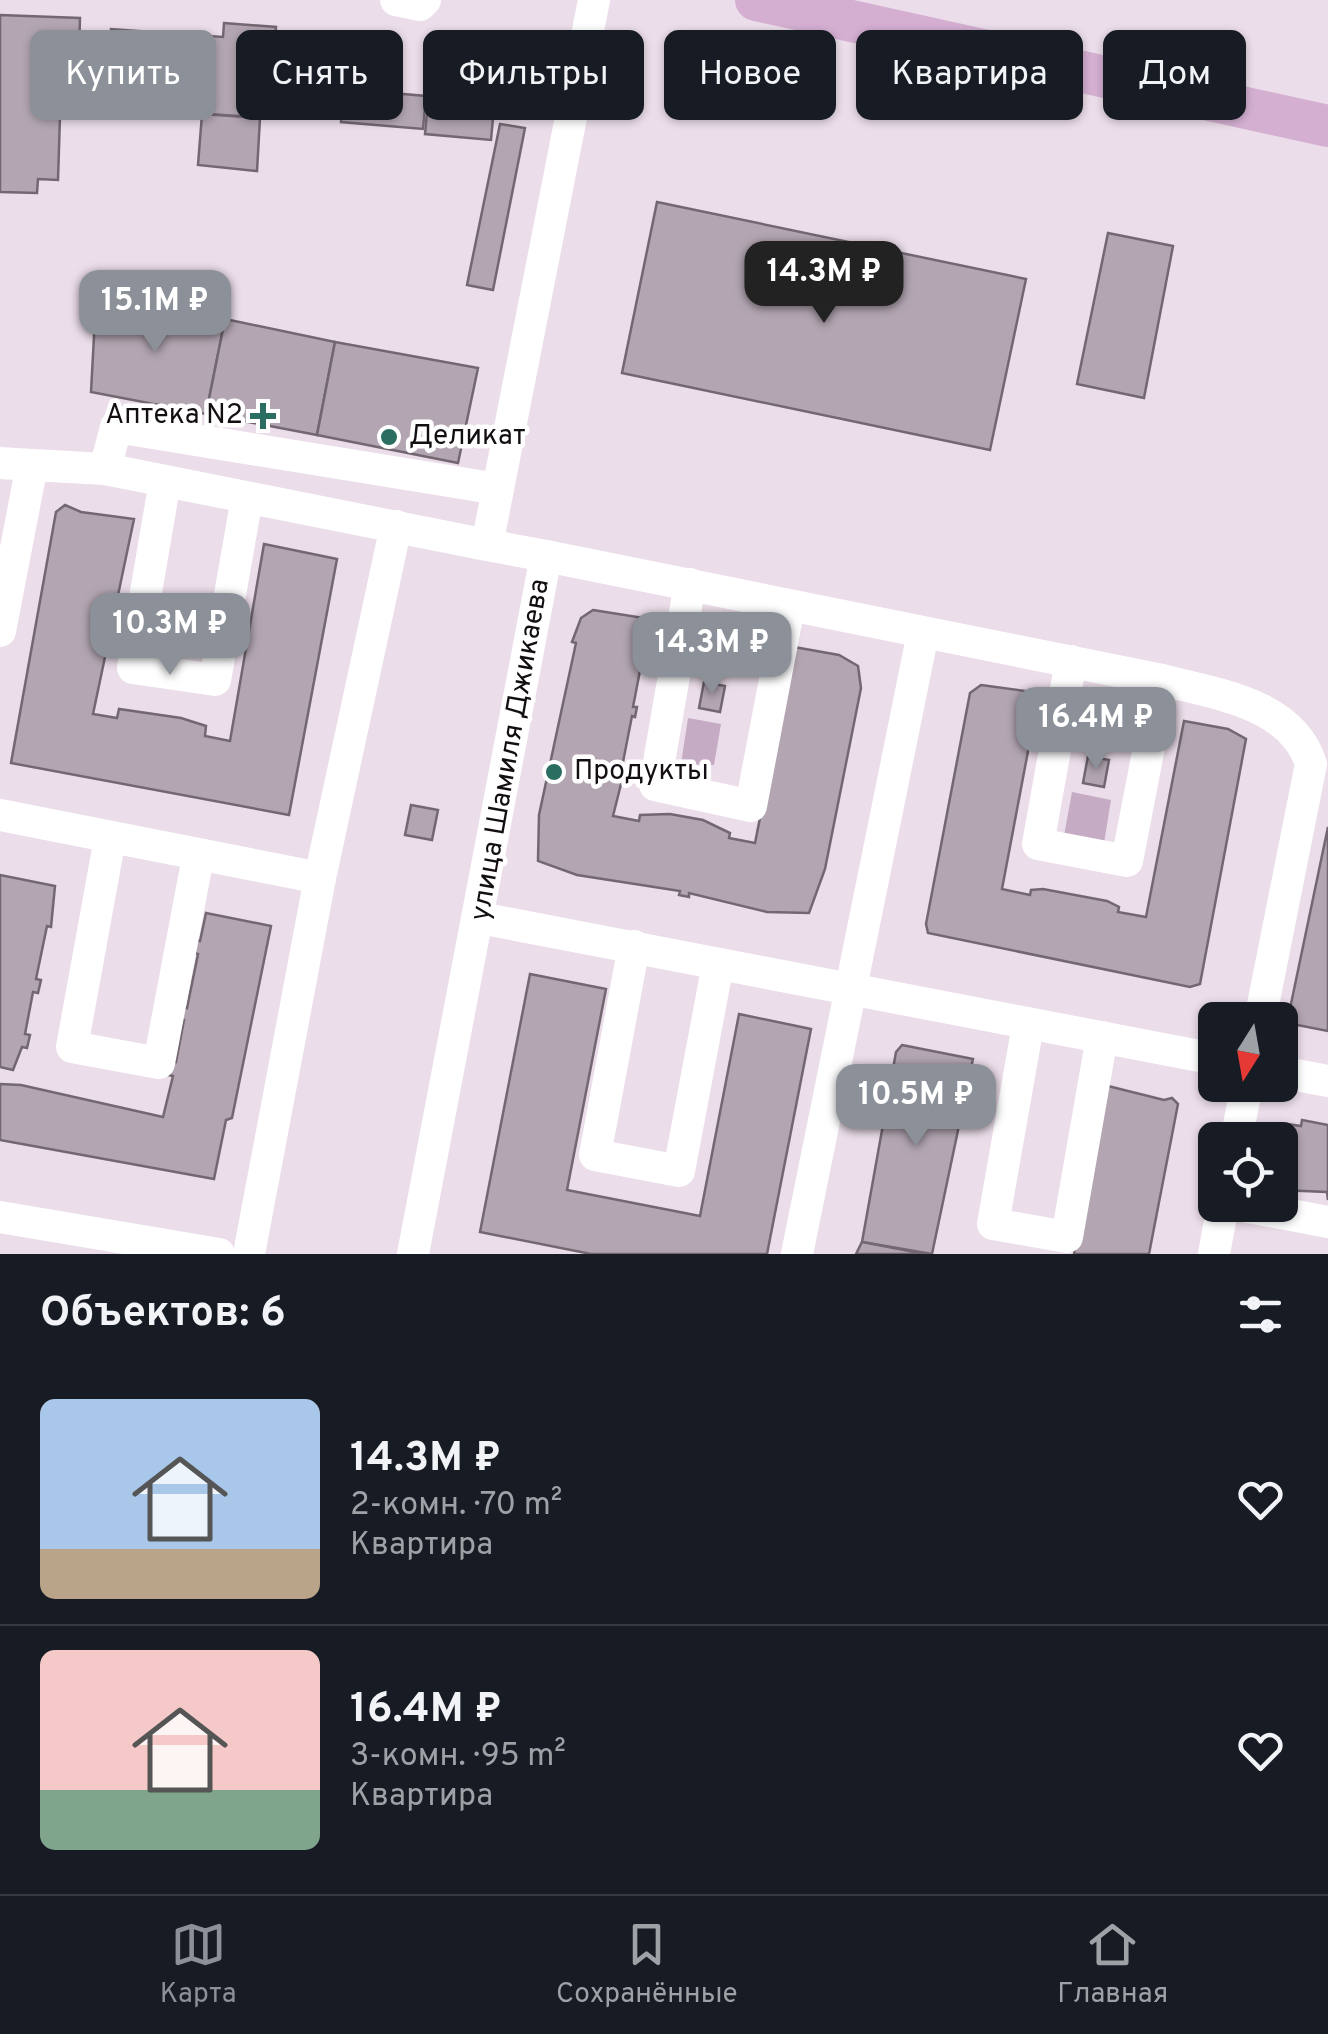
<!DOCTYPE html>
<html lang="ru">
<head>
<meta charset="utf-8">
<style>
  body { margin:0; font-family:Overpass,sans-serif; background:#242831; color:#f1f3f6; height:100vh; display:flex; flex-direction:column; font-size:38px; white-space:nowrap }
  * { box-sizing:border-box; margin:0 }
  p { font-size:32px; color:#9ea1a6 }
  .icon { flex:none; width:55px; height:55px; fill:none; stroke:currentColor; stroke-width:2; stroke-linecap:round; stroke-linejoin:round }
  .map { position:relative; height:1254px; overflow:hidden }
  .details { display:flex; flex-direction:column; background:#171b24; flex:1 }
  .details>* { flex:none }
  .banner { position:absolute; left:30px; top:30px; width:1270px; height:90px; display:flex; gap:20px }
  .needle { width:65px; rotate:191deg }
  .tools { position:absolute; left:1198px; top:1002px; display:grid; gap:20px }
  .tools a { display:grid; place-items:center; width:100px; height:100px; border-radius:15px; background:#171b24; box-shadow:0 2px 8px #0004; font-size:50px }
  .price { position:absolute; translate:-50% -85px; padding:0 22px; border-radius:20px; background:#8c9099; color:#fff; font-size:32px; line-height:65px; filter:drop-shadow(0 2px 5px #0008) }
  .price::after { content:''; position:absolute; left:50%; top:60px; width:30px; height:22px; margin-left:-15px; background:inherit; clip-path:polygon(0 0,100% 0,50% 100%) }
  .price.active { background:#222; color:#fff }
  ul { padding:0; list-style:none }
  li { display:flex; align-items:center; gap:30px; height:250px; padding:0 40px }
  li+li { border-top:2px solid #363941 }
  li span { display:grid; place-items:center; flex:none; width:280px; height:200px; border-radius:15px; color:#555 }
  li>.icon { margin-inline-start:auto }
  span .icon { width:120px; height:120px; fill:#fffc; stroke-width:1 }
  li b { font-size:42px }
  h2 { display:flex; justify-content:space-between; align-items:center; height:120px; padding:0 40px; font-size:42px }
  .tag { padding:0 35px; border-radius:15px; background:#171b24; box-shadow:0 2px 8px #0004; font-size:35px; line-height:90px }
  .tag.active { background:#8c9099; color:#fff }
  .tabs { display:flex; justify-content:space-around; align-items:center; height:140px; border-top:2px solid #363941; background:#171b24; font-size:28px; color:#9ea1a6 }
  .tabs a { display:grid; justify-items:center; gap:5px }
  .tabs .active { color:#8c9099 }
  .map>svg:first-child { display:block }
  .green { fill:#c6abc4 }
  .building { fill:#b3a6b2; stroke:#736872; stroke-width:2.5 }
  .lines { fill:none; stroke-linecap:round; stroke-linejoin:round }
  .minor { stroke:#fff; stroke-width:32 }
  .major { stroke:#d4afd2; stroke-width:42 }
  .poi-dot { fill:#2a6e61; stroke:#fff; stroke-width:4 }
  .labels { text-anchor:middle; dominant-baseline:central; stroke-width:9; stroke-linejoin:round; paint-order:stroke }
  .poi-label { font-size:28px; fill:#130e12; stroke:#fff; text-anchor:start }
  .street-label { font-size:28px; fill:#130e12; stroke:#fff }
</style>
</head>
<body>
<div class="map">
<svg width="1328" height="1254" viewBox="0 0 1328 1254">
  <rect width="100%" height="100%" fill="#ebdde9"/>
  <g class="green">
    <polygon points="707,617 744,624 740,645 703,639"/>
    <polygon points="1091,692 1128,698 1124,720 1087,714"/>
    <polygon points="688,718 721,724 714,765 681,764"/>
    <polygon points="1072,792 1111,800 1104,843 1064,836"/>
  </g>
  <g class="building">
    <polygon points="0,15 80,18 79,53 62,53 58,180 38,179 37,193 0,192"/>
    <polygon points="224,23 276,27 269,118 105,107 111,29 223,37"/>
    <polygon points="432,36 497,42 494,72 430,67"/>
    <polygon points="344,89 426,96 423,129 341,122"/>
    <polygon points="429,91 495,96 491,140 425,134"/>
    <polygon points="202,114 260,118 257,171 198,165"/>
    <polygon points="500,124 525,128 493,290 467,285"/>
    <polygon points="657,202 1026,279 990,450 622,373"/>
    <polygon points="1108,233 1173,246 1144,398 1077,384"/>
    <polygon points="96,299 225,319 206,414 91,392"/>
    <polygon points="225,319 335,342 317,435 206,414"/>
    <polygon points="335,342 478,368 458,463 317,435"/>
    <polygon points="65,505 81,512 134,519 93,714 117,718 119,709 181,718 206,726 205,736 230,741 264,544 337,559 289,815 11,763 56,512"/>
    <polygon points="593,610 650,619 645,645 649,646 647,656 643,655 633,707 637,707 635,717 632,716 622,767 625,768 613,816 639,821 640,815 670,814 703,820 730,833 729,838 755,843 794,647 839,655 858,666 861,688 825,869 809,913 767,912 689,893 689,897 679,895 680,891 577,875 538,861 539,815 576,643 572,642 581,618"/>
    <polygon points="704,682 725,686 720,712 699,708"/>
    <polygon points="981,685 1039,693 1002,889 1030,895 1031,890 1043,889 1107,901 1119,907 1118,912 1146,917 1184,721 1228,729 1246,739 1200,984 1190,987 928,933 926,924 970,693"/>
    <polygon points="1088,756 1109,760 1104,787 1083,783"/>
    <polygon points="411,805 438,810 432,840 405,835"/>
    <polygon points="1328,827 1328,1031 1287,1023"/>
    <polygon points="0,875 55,886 51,927 47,926 36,979 41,980 38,993 33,992 25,1034 30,1035 27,1048 22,1047 13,1070 0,1067"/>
    <polygon points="206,913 271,926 232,1118 226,1120 214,1179 0,1140 0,1084 21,1085 163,1117 173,1076 168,1075 171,1061 176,1062 184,1020 179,1019 181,1006 187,1008 198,954 192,952 194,940 200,941"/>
    <polygon points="530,974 606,989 567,1190 700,1216 739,1014 811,1029 767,1254 591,1254 480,1232"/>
    <polygon points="902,1045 973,1059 932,1254 862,1242 896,1052"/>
    <polygon points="1104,1085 1164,1100 1172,1098 1178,1104 1149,1254 1074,1254"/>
    <polygon points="1302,1120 1328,1125 1328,1200 1327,1192 1280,1190 1287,1124 1301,1126"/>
    <polygon points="862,1242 925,1254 856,1254"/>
  </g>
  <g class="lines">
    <g class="minor">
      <polyline points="396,0 420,5 425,0"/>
      <polyline points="0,463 32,465"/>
      <polyline points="105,469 116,427 498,489"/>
      <polyline points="165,481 133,668 215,680 247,498"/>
      <path d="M546 556 1162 680C1216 694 1292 703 1311 764L1260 1020"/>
      <polyline points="690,584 655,785 751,806 789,606"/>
      <polyline points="0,631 32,465 105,469 487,545"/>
      <polyline points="1071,661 1038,844 1127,861 1162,680"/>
      <polyline points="0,815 320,878"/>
      <polyline points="110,838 72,1047 159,1063 198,857"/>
      <polyline points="480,918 1215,1059"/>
      <polyline points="634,946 595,1155 679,1171 718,964"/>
      <polyline points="1028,1025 993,1224 1067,1237 1102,1037"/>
      <polyline points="1280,1072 1328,1081"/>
      <polyline points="1236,1140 1247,1085"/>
      <polyline points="1238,1205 1328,1222"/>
      <polyline points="0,1217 219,1254"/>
      <polyline points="249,1254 320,878 396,526"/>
      <polyline points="413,1254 546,556 487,545 594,0"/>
      <polyline points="797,1254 923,633"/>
      <polyline points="1214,1254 1223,1205"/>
    </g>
    <polyline class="major" points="756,0 1328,126"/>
  </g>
  <g class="poi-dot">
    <path d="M258 401h10v10h10v10h-10v10h-10v-10h-10v-10h10z"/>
    <circle cx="389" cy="437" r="10"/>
    <circle cx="554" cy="772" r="10"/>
  </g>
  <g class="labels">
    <g class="poi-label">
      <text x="243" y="416" text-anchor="end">Аптека N2</text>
      <text x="409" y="437">Деликат</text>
      <text x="574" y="772">Продукты</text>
    </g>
    <g class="street-label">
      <text transform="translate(511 750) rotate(-80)">улица Шамиля Джикаева</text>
    </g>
  </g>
</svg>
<div class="tools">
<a><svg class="needle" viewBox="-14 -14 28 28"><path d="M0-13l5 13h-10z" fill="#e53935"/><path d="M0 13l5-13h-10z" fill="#9ea1a6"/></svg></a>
<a><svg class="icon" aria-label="locate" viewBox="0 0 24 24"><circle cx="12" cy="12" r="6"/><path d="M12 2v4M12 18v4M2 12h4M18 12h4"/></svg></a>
</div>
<b class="price active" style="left:824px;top:326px">14.3M ₽</b>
<b class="price" style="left:155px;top:355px">15.1M ₽</b>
<b class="price" style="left:170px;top:678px">10.3M ₽</b>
<b class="price" style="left:712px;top:697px">14.3M ₽</b>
<b class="price" style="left:1096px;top:772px">16.4M ₽</b>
<b class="price" style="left:916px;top:1149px">10.5M ₽</b>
<div class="banner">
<a class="tag active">Купить</a>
<a class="tag">Снять</a>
<a class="tag">Фильтры</a>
<a class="tag">Новое</a>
<a class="tag">Квартира</a>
<a class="tag">Дом</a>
</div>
</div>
<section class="details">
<h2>Объектов: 6<svg class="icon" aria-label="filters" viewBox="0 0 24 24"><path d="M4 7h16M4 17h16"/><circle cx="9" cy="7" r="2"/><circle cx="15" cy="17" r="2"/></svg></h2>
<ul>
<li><span style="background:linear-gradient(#a9c7e8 75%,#b9a48a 0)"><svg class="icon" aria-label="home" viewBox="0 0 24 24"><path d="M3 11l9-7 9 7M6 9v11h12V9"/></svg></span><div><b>14.3M ₽</b><p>2-комн. · 70 m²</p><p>Квартира</p></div><svg class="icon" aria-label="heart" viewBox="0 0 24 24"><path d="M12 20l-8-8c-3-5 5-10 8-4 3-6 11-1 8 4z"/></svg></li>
<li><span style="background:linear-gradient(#f6c9c9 70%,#7fa58c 0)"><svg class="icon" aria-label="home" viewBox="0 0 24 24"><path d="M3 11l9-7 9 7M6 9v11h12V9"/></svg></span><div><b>16.4M ₽</b><p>3-комн. · 95 m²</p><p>Квартира</p></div><svg class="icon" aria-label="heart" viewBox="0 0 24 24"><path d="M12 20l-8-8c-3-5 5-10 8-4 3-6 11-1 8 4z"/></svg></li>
</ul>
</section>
<nav class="tabs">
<a class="active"><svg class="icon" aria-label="map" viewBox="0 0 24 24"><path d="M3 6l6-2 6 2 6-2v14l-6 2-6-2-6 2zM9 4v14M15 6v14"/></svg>Карта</a>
<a><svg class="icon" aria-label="saved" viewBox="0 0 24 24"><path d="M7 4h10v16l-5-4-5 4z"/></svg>Сохранённые</a>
<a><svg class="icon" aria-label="home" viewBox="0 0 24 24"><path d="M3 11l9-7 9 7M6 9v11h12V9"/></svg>Главная</a>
</nav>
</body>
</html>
